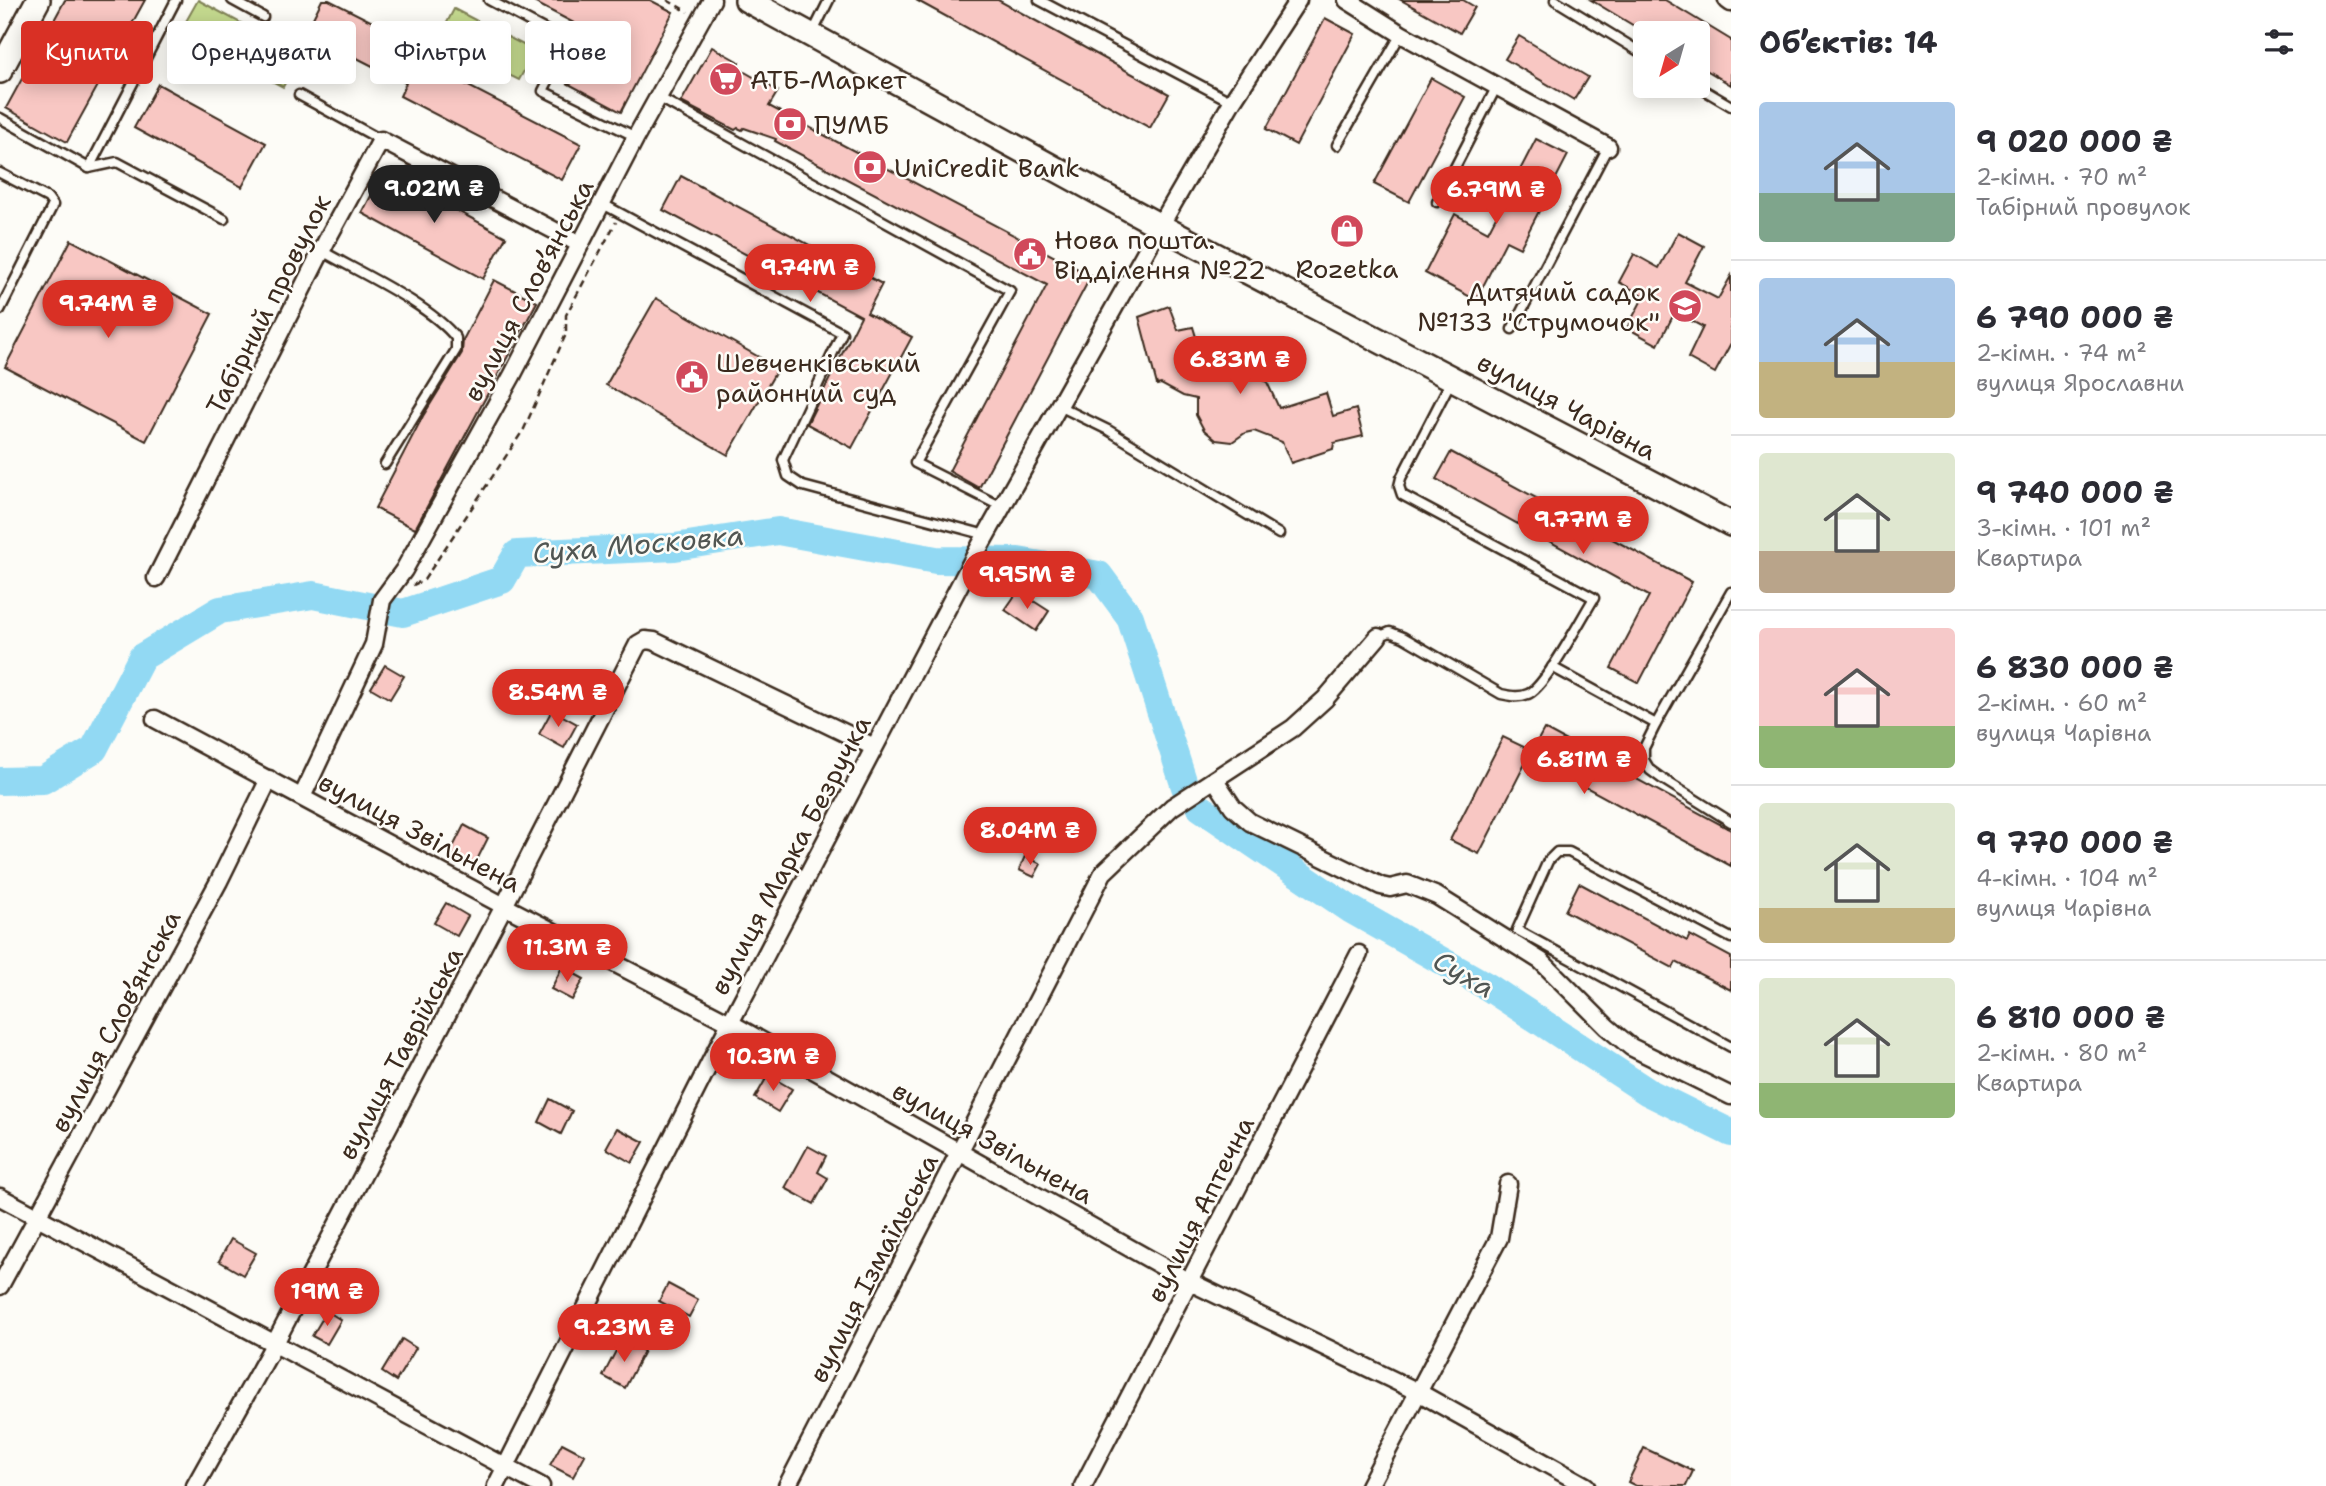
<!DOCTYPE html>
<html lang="uk">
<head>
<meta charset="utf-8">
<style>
  body { margin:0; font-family:"Shantell Sans",sans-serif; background:#f7f7f7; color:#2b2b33; height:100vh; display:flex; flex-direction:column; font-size:26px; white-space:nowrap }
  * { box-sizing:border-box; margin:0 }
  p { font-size:23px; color:#7c7c81 }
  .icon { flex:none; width:38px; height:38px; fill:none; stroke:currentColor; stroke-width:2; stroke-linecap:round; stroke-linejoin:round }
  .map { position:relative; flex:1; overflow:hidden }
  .side { display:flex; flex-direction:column; background:#fff; width:595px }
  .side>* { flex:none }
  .top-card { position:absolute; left:21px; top:21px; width:665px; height:63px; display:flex; gap:14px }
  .needle { width:46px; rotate:217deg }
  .controls { position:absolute; left:1633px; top:21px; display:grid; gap:14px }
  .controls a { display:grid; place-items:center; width:77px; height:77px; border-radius:7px; background:#fff; box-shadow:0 4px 18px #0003; font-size:35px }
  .price { position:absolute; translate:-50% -60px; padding:0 16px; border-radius:24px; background:#d93025; color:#fff; font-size:23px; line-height:46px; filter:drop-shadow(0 2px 4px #0008) }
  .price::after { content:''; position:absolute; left:50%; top:42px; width:21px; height:16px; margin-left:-10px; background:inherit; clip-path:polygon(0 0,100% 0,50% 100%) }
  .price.on { background:#222; color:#fff }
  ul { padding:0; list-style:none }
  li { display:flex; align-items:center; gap:21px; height:175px; padding:0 28px }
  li+li { border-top:2px solid #e1e1e2 }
  li span { display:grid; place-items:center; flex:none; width:196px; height:140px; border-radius:7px; color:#555 }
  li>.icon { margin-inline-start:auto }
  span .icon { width:84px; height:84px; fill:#fffc; stroke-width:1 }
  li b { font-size:30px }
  h2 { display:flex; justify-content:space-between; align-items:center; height:84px; padding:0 28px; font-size:30px }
  .tag { padding:0 24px; border-radius:7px; background:#fff; box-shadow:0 4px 18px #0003; font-size:24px; line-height:63px }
  .tag.on { background:#d93025; color:#fff }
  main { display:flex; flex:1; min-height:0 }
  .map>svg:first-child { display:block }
  .green { fill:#c4d98e; stroke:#808256; stroke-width:2 }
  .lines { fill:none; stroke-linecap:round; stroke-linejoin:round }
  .river { stroke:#92d9f3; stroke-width:28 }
  .building { fill:#f8c7c3; stroke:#3b2a1e; stroke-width:2 }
  .lane-casing { stroke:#3b2a1e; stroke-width:13 }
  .street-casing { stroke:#3b2a1e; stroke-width:21 }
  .secondary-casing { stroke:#3b2a1e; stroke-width:28 }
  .path { stroke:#3b2a1e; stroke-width:2.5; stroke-dasharray:7 5; stroke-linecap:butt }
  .lane { stroke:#fdfcf7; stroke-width:8 }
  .street { stroke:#fdfcf7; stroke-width:16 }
  .secondary { stroke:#fdfcf7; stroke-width:23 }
  .labels { text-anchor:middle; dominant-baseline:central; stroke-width:5; stroke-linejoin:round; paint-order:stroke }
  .poi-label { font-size:26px; fill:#3b2a1e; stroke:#fdfcf7; text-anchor:start }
  .street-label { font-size:26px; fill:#3b2a1e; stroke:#fdfcf7 }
  .water-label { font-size:28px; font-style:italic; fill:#515653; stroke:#fdfcf7 }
</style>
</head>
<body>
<main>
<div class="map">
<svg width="1731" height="1486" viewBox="0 0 1731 1486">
  <rect width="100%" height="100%" fill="#fdfcf7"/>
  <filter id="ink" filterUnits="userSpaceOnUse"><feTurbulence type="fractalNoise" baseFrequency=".0143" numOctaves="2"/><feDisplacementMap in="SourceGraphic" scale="14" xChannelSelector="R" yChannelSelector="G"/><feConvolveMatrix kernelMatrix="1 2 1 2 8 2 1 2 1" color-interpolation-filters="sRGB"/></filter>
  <g filter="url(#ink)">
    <g class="green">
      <polygon points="198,0 300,55 283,87 180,32"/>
      <polygon points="454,9 535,51 519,80 438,40"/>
    </g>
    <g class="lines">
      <g class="river">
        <polyline points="0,781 43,780 94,749 142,657 220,610 313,595 403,613 502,580 517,554 675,547 778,531 936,560 1018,561 1099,575 1130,617 1185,787"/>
        <polyline points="1201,808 1350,909 1488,987 1648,1092 1731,1133"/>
      </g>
    </g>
    <g class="building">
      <polygon points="65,0 145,0 67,142 6,108"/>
      <polygon points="322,0 329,0 424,48 418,60 581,144 562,180 400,96 406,83 306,32"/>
      <polygon points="530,0 650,0 673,12 621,112 565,82 591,32"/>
      <polygon points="916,0 998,0 1169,94 1150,128"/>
      <polygon points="1401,0 1463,0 1475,7 1460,33"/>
      <polygon points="1591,0 1665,0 1731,40 1731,85 1698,65 1698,33 1646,33"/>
      <polygon points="1325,18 1355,34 1296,145 1266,129"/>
      <polygon points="1519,36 1588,77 1574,100 1505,59"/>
      <polygon points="712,47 739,62 736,67 778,91 769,106 1091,276 979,488 949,471 1047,285 775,141 776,139 744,128 742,130 738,128 735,130 681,102"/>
      <polygon points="1431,78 1465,97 1409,202 1374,184"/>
      <polygon points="158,84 266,143 242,187 134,128"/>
      <polygon points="1536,139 1568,155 1520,248 1506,241 1476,300 1425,273 1455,214 1488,232"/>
      <polygon points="384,171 506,237 483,279 362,213"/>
      <polygon points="681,176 882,284 867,313 912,337 852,448 807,424 861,316 663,210"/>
      <polygon points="1678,232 1704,246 1685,282 1718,299 1731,276 1731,343 1715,373 1688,358 1703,327 1675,312 1658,345 1627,328 1644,296 1619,282 1634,254 1659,268"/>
      <polygon points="71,240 212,314 146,441 5,367"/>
      <polygon points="494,280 537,302 415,529 375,508 423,416 462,353 463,340"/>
      <polygon points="656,298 778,368 728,455 606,385"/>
      <polygon points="1169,306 1178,330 1193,327 1208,377 1242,370 1267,382 1279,408 1326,393 1333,416 1356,409 1363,436 1334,443 1333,449 1291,463 1282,442 1254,431 1245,433 1232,442 1216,440 1204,430 1196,415 1196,399 1183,396 1161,384 1157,385 1139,317"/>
      <polygon points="1451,452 1692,582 1639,683 1611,668 1649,596 1436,479"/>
      <polygon points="1018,591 1049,611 1036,631 1005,610"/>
      <polygon points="385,665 404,676 390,699 371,688"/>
      <polygon points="552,710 577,724 564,748 539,734"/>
      <polygon points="1544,729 1731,830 1731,866 1529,756 1479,854 1450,840 1503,737 1532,751"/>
      <polygon points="464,825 488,838 474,866 450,853"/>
      <polygon points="1025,856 1041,864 1034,877 1019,870"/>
      <polygon points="1579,883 1687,941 1690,935 1731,957 1731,990 1676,962 1673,968 1565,911"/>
      <polygon points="446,903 468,916 457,936 434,923"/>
      <polygon points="562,967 584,979 572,1000 551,989"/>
      <polygon points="768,1075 792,1089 778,1112 755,1098"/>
      <polygon points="550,1099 572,1111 561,1134 539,1122"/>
      <polygon points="617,1128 644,1142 632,1163 606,1148"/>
      <polygon points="808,1146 826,1156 818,1172 828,1178 814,1204 785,1188"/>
      <polygon points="231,1239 256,1253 243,1275 219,1261"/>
      <polygon points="668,1284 698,1300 689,1317 659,1301"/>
      <polygon points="327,1311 341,1320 327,1344 312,1336"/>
      <polygon points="402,1339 416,1348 396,1381 382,1372"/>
      <polygon points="622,1339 644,1351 625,1388 603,1376"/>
      <polygon points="562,1443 585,1455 573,1477 550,1465"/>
      <polygon points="1644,1448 1693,1471 1686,1486 1636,1486 1628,1482"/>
    </g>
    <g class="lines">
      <g class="lane-casing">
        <g id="lane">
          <polyline points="232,0 263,17"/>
          <polyline points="489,0 568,42 543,91 636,137"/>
          <polyline points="1039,0 1232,102"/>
          <polyline points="1555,0 1645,55"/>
          <polyline points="812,34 829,0"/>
          <polyline points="1697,86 1731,106"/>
          <polyline points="299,95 381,140"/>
          <polyline points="658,97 1010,291 915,463 1002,507"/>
          <polyline points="0,118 89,168 176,0"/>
          <polyline points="1337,145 1401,34"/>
          <polyline points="89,168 117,162 224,219"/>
          <polyline points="0,173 48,198 53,205 0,310"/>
          <polyline points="1437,202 1497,86"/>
          <polyline points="601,203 842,333 783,460 788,476 803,486 986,535"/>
          <path d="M322 251C362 274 429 304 456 338V350L385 464"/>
          <polyline points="1512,329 1608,147"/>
          <polyline points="1059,406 1108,430 1279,534"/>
          <polyline points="1731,592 1656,724 1644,748 1644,760 1650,770 1661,778 1731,822"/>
          <path d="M1378 637 1390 632 1403 637 1501 694C1511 696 1518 698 1528 694 1545 688 1582 617 1594 598L1402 495 1399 486 1401 478 1451 381"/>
          <polyline points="1552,667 1656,724"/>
          <polyline points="1731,938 1569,852 1557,852 1548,861 1517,930 1731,1047"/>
        </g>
      </g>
      <g class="street-casing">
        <g id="street">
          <polyline points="1347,0 1401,34 1608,147"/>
          <polyline points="1727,0 1731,3"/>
          <polyline points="156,578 329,236 381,140 580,244"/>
          <polyline points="155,719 504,906 730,1023 1190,1282 1418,1392 1586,1486"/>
          <polyline points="1215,780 1233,807 1250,822 1381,886 1390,888 1407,884 1437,896 1541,961 1607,1027 1631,1047 1731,1096"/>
          <polyline points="302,797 374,644 382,600 404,570 512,376 636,137 712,0"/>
          <polyline points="0,1197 541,1486"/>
          <polyline points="0,1286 219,881 269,779"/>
          <polyline points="195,1486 275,1343 504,906 638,644 645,640 654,641 874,747"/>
          <polyline points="496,1486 730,1023 980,546 1160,226 1232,102 1298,0"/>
          <polyline points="787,1486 1103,873 1172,807 1293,728 1325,699 1378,637"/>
          <polyline points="1083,1486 1359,954"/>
          <polyline points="1369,1486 1499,1238 1508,1184"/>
        </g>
      </g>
      <g class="secondary-casing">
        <g id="secondary">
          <polyline points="747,0 1160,226 1731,524"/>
          <polyline points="0,71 38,0"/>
        </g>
      </g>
      <g class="path">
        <polyline points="667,0 688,12"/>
        <polyline points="413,585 424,580 524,429 566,334 566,315 616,222"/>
      </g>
      <use href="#lane" class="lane"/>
      <use href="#street" class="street"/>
      <use href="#secondary" class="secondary"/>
    </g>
  </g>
  <defs>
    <g id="supermarket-disc" transform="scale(1.75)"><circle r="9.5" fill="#d1495b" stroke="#fdfcf7"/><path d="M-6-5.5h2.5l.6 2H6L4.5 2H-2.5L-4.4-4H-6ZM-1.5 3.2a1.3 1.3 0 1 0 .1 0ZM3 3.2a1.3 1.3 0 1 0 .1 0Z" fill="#fff"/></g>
    <g id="bank-disc" transform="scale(1.75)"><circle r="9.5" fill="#d1495b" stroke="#fdfcf7"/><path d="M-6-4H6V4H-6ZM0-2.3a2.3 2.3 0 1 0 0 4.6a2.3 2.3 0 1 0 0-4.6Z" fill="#fff"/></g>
    <g id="shop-disc" transform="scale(1.75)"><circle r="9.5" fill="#d1495b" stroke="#fdfcf7"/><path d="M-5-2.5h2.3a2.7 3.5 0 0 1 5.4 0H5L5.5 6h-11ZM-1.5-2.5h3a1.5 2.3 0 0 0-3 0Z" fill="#fff"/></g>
    <g id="civic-disc" transform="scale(1.75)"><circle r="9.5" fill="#d1495b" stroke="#fdfcf7"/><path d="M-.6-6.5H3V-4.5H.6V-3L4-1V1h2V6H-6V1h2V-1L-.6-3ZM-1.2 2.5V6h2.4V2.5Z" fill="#fff"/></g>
    <g id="school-disc" transform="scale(1.75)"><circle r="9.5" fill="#d1495b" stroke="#fdfcf7"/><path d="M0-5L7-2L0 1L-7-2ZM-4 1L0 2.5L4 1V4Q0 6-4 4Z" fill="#fff"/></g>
  </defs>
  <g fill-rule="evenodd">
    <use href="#supermarket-disc" x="726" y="79"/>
    <use href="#bank-disc" x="790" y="124"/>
    <use href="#bank-disc" x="870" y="167"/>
    <use href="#shop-disc" x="1347" y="231"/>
    <use href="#civic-disc" x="1030" y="254"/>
    <use href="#school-disc" x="1685" y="306"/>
    <use href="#civic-disc" x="692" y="377"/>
  </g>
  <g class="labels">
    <g class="poi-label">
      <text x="750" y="79">АТБ-Маркет</text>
      <text x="814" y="124">ПУМБ</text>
      <text x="894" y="167">UniCredit Bank</text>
      <text x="1054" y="239">Нова пошта.<tspan x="1054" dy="30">Відділення №22</tspan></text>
      <text x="1347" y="268" text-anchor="middle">Rozetka</text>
      <text x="1660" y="291" text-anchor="end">Дитячий садок<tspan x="1660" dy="30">№133 "Струмочок"</tspan></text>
      <text x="716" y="362">Шевченківський<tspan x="716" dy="30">районний суд</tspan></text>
    </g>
    <g class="street-label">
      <text transform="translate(528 290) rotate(-62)">вулиця Слов’янська</text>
      <text transform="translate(268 304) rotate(-63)">Табірний провулок</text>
      <text transform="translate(1567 406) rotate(28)">вулиця Чарівна</text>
      <text transform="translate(420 832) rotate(28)">вулиця Звільнена</text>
      <text transform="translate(790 855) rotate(-62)">вулиця Марка Безручка</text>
      <text transform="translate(115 1021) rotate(-62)">вулиця Слов’янська</text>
      <text transform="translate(400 1053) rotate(-62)">вулиця Таврійська</text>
      <text transform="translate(993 1142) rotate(29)">вулиця Звільнена</text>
      <text transform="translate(1200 1209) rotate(-63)">вулиця Аптечна</text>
      <text transform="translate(873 1268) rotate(-63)">вулиця Ізмаїльська</text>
    </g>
    <g class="water-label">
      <text transform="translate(638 544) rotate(-5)">Суха Московка</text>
      <text transform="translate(1464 974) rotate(30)">Суха</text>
    </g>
  </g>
</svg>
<div class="controls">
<a><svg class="needle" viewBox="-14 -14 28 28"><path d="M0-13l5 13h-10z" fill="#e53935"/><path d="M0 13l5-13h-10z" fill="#7c7c81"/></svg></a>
</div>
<b class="price on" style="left:434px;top:225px">9.02M ₴</b>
<b class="price" style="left:1496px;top:226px">6.79M ₴</b>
<b class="price" style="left:810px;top:304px">9.74M ₴</b>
<b class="price" style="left:108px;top:340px">9.74M ₴</b>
<b class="price" style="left:1240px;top:396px">6.83M ₴</b>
<b class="price" style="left:1583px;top:556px">9.77M ₴</b>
<b class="price" style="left:1027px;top:611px">9.95M ₴</b>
<b class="price" style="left:558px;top:729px">8.54M ₴</b>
<b class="price" style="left:1584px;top:796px">6.81M ₴</b>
<b class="price" style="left:1030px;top:867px">8.04M ₴</b>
<b class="price" style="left:567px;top:984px">11.3M ₴</b>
<b class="price" style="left:773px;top:1093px">10.3M ₴</b>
<b class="price" style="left:327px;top:1328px">19M ₴</b>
<b class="price" style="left:624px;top:1364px">9.23M ₴</b>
<div class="top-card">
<a class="tag on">Купити</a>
<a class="tag">Орендувати</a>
<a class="tag">Фільтри</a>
<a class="tag">Нове</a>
</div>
</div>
<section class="side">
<h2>Об’єктів: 14<svg class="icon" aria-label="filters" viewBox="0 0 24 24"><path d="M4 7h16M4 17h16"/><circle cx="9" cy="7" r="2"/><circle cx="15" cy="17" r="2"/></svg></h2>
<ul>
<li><span style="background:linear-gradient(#a9c7e8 65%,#7fa58c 0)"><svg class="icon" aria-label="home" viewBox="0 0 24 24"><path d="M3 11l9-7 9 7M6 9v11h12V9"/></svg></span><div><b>9 020 000 ₴</b><p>2-кімн. · 70 m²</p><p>Табірний провулок</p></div></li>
<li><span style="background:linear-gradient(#a9c7e8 60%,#c2b280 0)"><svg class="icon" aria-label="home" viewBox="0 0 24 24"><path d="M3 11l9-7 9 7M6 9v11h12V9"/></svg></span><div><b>6 790 000 ₴</b><p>2-кімн. · 74 m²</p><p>вулиця Ярославни</p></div></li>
<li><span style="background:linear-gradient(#dfe7d0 70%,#b9a48a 0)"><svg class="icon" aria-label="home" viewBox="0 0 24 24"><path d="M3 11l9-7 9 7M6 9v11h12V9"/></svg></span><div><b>9 740 000 ₴</b><p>3-кімн. · 101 m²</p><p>Квартира</p></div></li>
<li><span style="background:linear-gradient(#f6c9c9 70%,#8fb573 0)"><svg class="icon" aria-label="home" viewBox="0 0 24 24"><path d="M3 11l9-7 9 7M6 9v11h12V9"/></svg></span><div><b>6 830 000 ₴</b><p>2-кімн. · 60 m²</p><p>вулиця Чарівна</p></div></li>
<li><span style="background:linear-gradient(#dfe7d0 75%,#c2b280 0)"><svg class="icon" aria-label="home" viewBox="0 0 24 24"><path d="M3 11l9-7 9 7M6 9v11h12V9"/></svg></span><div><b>9 770 000 ₴</b><p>4-кімн. · 104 m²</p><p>вулиця Чарівна</p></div></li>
<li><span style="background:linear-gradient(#dfe7d0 75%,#8fb573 0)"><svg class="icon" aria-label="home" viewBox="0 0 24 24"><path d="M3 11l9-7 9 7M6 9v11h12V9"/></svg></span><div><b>6 810 000 ₴</b><p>2-кімн. · 80 m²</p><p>Квартира</p></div></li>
</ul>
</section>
</main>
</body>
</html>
